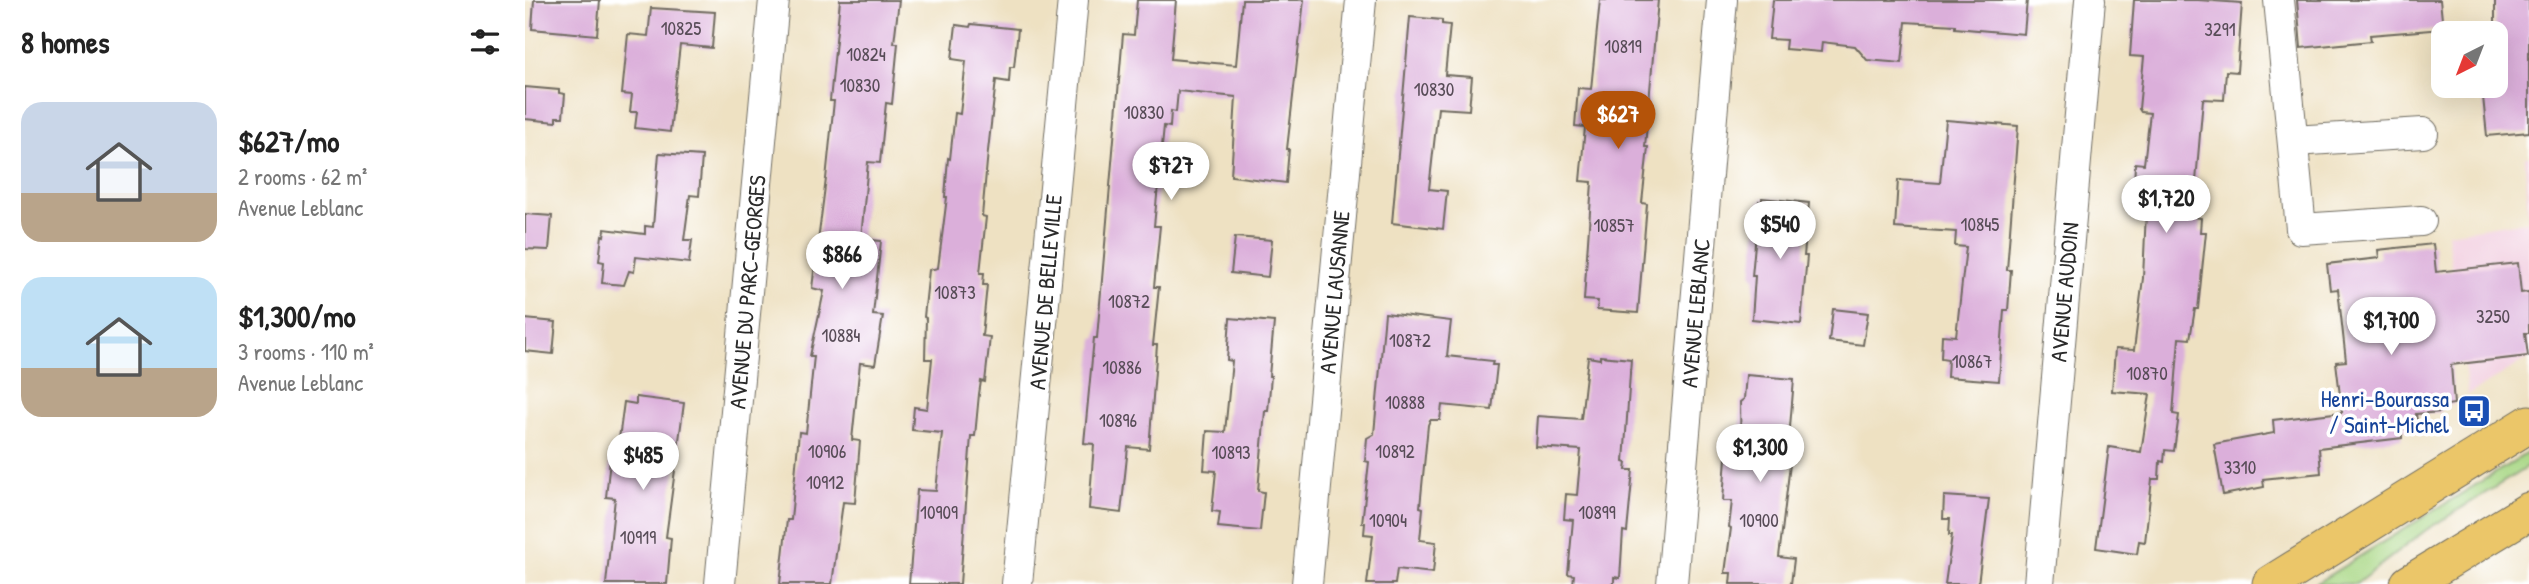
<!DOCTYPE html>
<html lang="en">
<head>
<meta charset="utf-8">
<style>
  body { margin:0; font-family:"Patrick Hand",sans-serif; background:#f2f2f2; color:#222; height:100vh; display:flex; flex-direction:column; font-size:26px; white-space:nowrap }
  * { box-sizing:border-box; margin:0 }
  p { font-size:23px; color:#767676 }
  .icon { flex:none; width:38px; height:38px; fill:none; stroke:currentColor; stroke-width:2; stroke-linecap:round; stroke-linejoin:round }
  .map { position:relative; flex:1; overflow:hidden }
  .details { display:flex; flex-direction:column; background:#fff; width:525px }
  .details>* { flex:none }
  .needle { width:46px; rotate:222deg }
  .buttons { position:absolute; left:1906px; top:21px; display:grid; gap:14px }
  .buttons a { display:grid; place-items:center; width:77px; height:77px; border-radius:14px; background:#fff; box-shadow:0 7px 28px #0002; font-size:35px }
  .price { position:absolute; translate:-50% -60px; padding:0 16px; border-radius:24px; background:#fff; color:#222; font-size:23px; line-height:46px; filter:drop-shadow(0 2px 4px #0008) }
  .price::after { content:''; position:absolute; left:50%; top:42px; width:21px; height:16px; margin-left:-10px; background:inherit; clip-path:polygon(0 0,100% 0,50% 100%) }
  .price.on { background:#b45309; color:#fff }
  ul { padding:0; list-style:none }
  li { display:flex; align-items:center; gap:21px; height:175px; padding:0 21px }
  li span { display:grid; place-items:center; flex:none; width:196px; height:140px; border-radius:21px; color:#555 }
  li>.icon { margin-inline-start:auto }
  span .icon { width:84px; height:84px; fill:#fffc; stroke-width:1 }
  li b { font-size:30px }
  h2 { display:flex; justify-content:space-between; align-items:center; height:84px; padding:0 21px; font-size:30px }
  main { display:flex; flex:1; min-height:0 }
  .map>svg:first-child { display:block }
  .built { fill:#f2cfe0 }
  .grass { fill:#a8d784; stroke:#6a8158; stroke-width:2 }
  .building { fill:#dbafda }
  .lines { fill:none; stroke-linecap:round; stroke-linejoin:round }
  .minor-casing { stroke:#6f6b60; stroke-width:32 }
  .major-casing { stroke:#6f6b60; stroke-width:39 }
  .minor { stroke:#fff; stroke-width:30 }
  .major { stroke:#ebc669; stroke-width:37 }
  .labels { text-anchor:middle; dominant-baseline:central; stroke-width:7; stroke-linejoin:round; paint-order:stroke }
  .number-label { font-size:19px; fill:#574c57 }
  .street-label { font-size:23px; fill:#2b2b2b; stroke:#fff }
  .transit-label { font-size:23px; fill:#164399; stroke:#fff; text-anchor:end }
</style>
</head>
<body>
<main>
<section class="details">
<h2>8 homes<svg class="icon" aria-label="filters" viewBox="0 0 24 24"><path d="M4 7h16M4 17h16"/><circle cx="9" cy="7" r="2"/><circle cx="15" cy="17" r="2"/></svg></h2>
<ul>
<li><span style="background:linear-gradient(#c9d6e8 65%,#b9a48a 0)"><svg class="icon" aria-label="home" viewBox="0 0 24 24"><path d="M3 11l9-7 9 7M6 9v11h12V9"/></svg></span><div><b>$627/mo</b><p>2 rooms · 62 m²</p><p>Avenue Leblanc</p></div></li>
<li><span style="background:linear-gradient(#bfe0f5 65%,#b9a48a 0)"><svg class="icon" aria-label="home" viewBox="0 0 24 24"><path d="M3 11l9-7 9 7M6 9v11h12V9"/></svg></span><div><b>$1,300/mo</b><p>3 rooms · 110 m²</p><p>Avenue Leblanc</p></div></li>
</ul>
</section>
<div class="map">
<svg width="2004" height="584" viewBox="0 0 2004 584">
  <rect width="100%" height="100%" fill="#fff"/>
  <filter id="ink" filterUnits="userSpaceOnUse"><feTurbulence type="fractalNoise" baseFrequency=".0143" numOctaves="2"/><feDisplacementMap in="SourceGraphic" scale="14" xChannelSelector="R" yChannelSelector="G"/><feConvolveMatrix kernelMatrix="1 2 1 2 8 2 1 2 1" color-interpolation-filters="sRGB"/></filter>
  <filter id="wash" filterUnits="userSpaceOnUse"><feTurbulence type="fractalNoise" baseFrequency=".00686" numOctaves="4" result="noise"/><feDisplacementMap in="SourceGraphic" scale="28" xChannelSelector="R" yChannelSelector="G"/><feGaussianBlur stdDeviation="1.57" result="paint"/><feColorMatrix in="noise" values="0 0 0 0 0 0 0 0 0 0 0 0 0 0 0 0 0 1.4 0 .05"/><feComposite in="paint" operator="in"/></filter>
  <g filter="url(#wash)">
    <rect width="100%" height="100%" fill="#eee1c2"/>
    <polygon class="built" points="2000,157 2004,157 2004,358 1943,395 1922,233 2003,221"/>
    <polygon class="grass" points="2004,452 2004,466 1901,530 1831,584 1790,584"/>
    <g id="blocks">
      <g class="building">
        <polygon points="9,0 75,0 72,35 7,29"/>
        <polygon points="315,0 374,0 369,43 373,43 367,104 361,103 355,163 343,162 336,239 356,241 348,315 358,316 350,365 335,363 327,440 335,441 330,503 318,502 307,584 255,584 262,520 266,520 274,432 281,433 289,356 285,356 299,291 287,288 301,179 309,101 305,101"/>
        <polygon points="612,0 651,0 646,59 711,65 717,0 779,0 762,149 764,149 761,183 706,176 711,97 653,91 651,112 646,111 645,127 639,126 629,226 635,226 629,287 634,287 628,345 632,345 624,449 603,447 596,513 564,509 569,444 559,443 569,338 572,338 598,34 609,35"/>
        <polygon points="1075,0 1133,0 1120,147 1123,147 1117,203 1122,204 1113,313 1072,310 1073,301 1059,300 1067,182 1055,181 1060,127 1050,126 1053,88 1066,89"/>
        <polygon points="1248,0 1502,0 1499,34 1430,28 1430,25 1381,22 1377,63 1342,60 1330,46 1297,42 1296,52 1260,49 1261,40 1244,39"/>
        <polygon points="1609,0 1673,0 1717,3 1712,72 1701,71 1699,100 1678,99 1668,217 1676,218 1675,232 1681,232 1673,309 1670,309 1665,339 1654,338 1648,414 1654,415 1649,451 1640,450 1639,462 1635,461 1634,479 1627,479 1620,542 1614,541 1612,554 1571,548 1584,447 1616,452 1625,394 1587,391 1590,349 1609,350 1618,278 1622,189 1609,188 1610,163 1619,164 1625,113 1616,112 1614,109 1619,57 1605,56"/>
        <polygon points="1772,0 1915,0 1918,29 1845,35 1846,41 1776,48"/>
        <polygon points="1970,0 2004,0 2004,132 1962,136 1957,87 1970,86"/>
        <polygon points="126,8 190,12 187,48 155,45 145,132 110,128 112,112 105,112 107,95 97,94 103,34 123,36"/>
        <polygon points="885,17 917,20 917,24 925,25 920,75 947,77 944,110 913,108 904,189 922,191 918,229 867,223"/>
        <polygon points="446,24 493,29 489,67 485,67 484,82 471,80 463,151 457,216 461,217 455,273 459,273 458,285 462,285 457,336 465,337 460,382 456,381 454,394 450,436 446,436 435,584 384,584 392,490 411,491 417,433 387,430 389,407 402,409 407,359 400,359 401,318 399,317 404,270 413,268 422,197 420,197 423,158 425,159 430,113 435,114 441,61 427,59 431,25 445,27"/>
        <polygon points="0,87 34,90 34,93 40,94 38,117 31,117 31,122 0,119"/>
        <polygon points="1421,120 1493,126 1482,270 1486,270 1483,310 1479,310 1474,381 1422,377 1423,359 1416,358 1417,335 1431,336 1441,247 1430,246 1431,232 1370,228 1373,180 1415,183"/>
        <polygon points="134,153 177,156 174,196 165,195 159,240 167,240 164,263 111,257 109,272 104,271 99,285 77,283 79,262 74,261 77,235 79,236 80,229 120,234 120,226 128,227"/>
        <polygon points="1237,198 1284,203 1279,256 1282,256 1276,324 1227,319 1230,276 1227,276 1234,201 1237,202"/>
        <polygon points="0,214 27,216 24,250 0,249"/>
        <polygon points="710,237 747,240 743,277 706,273"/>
        <polygon points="1908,244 1911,272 1993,263 1996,293 2004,292 2004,333 2000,333 2003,356 1926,365 1929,404 1915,406 1916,412 1891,414 1893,428 1877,429 1877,438 1794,448 1796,473 1738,479 1739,487 1698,495 1689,444 1749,433 1748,420 1817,412 1811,362 1821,361 1813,289 1805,290 1802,264 1854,258 1853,250"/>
        <polygon points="1308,309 1343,313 1338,345 1304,341"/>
        <polygon points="860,313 926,321 922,356 968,361 967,365 972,365 967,410 917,405 915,420 905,420 903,425 895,507 898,508 895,540 911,542 908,573 872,569 870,584 842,584 848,535 839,534 840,523 837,523 844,462 840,461 842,438 849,434"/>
        <polygon points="705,318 749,322 744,376 746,376 743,411 740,411 733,491 739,492 735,531 693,527 695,512 687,511 691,471 679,470 682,431 700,432 707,361 702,360"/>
        <polygon points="0,319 31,322 28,354 0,351"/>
        <polygon points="1075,356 1106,359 1099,462 1102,463 1101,470 1108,470 1102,532 1098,531 1095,578 1089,577 1089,584 1048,584 1049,575 1043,574 1048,520 1039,519 1041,494 1052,495 1056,450 1011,447 1013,416 1056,419 1063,357 1075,359"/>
        <polygon points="1221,375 1269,379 1262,463 1265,464 1254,557 1269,559 1266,584 1205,584 1206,573 1200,573 1206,528 1204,527 1207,501 1198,501 1201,457 1216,459 1215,402 1219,399"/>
        <polygon points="111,397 159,403 141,537 146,538 142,584 81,584 90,498 81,497 85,460 91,461 99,402 111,404"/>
        <polygon points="1419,496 1464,499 1453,584 1420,584 1427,535 1424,535 1425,519 1418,519"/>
      </g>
    </g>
  </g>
  <g filter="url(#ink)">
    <use href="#blocks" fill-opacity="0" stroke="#6f6b60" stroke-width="2"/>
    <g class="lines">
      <g class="minor-casing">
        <g id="minor">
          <polyline points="1754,0 1776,229 1896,221"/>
          <polyline points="1768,141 1898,133"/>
          <polyline points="195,584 249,0"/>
          <polyline points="492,584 548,0"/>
          <polyline points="782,584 836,0"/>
          <polyline points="1147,584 1197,0"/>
          <polyline points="1514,584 1565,0"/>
        </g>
      </g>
      <g class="major-casing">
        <g id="major">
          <polyline points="1746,584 2004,424"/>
          <polyline points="1884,584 2004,511"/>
        </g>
      </g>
      <use href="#minor" class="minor"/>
      <use href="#major" class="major"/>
    </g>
  </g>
  <defs>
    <g id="bus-square" transform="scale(1.75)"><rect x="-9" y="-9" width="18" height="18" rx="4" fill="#1a4fb4" stroke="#fff"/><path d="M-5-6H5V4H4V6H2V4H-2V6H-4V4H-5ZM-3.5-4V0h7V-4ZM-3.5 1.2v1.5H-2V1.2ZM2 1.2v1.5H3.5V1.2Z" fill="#fff"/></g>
  </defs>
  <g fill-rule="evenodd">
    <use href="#bus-square" x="1949" y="411"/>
  </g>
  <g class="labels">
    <g class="number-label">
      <text x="156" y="28">10825</text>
      <text x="1695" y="29">3291</text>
      <text x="1098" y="46">10819</text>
      <text x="341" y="54">10824</text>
      <text x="335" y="85">10830</text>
      <text x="909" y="89">10830</text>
      <text x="619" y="112">10830</text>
      <text x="1455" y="224">10845</text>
      <text x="1089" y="225">10857</text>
      <text x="430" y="292">10873</text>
      <text x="604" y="301">10872</text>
      <text x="1968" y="316">3250</text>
      <text x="316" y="335">10884</text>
      <text x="885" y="340">10872</text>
      <text x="1447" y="361">10867</text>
      <text x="597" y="367">10886</text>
      <text x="1622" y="373">10870</text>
      <text x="880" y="402">10888</text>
      <text x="593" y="420">10896</text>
      <text x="302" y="451">10906</text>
      <text x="870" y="451">10892</text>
      <text x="706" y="452">10893</text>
      <text x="1715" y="467">3310</text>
      <text x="300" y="482">10912</text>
      <text x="414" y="512">10909</text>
      <text x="1072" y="512">10899</text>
      <text x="863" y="520">10904</text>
      <text x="1234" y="520">10900</text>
      <text x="113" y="537">10919</text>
    </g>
    <g class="street-label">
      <text transform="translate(222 292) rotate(-85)">AVENUE DU PARC-GEORGES</text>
      <text transform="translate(520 292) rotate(-85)">AVENUE DE BELLEVILLE</text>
      <text transform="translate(809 292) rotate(-85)">AVENUE LAUSANNE</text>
      <text transform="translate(1539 292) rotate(-85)">AVENUE AUDOIN</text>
      <text transform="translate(1170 313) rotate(-85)">AVENUE LEBLANC</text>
    </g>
    <g class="transit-label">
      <text x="1924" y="398">Henri-Bourassa<tspan x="1924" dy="26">/ Saint-Michel</tspan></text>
    </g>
  </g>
</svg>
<div class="buttons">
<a><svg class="needle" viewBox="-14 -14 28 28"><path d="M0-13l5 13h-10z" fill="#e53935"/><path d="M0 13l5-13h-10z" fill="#767676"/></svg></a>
</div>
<b class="price on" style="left:1093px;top:151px">$627</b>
<b class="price" style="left:646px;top:202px">$727</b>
<b class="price" style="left:1641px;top:235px">$1,720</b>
<b class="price" style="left:1255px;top:261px">$540</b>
<b class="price" style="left:317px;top:291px">$866</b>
<b class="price" style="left:1866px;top:357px">$1,700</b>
<b class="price" style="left:1235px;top:484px">$1,300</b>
<b class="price" style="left:118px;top:492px">$485</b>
</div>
</main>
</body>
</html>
